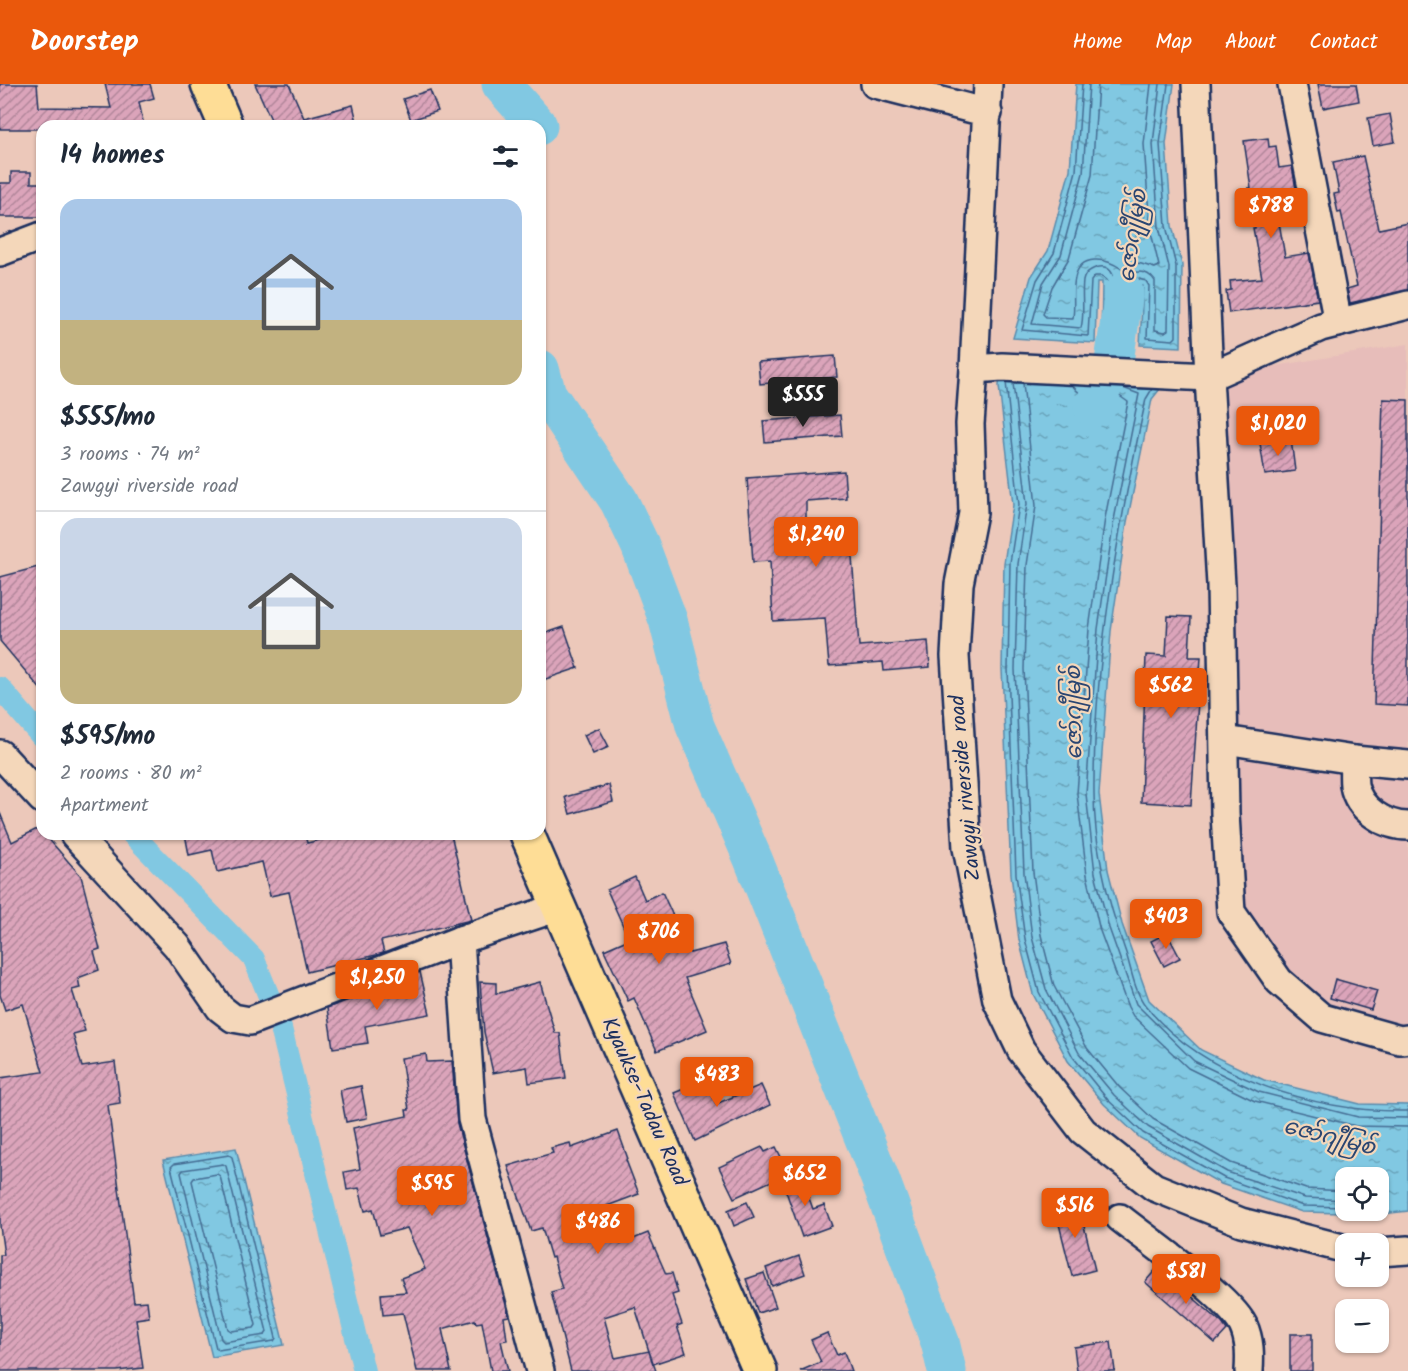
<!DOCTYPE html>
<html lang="en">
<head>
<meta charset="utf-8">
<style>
  body { margin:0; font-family:Kalam,"Noto Sans Myanmar",sans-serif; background:#f6f6f7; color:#1f2937; height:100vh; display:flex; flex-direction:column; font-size:22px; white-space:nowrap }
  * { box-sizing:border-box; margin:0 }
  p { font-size:20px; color:#747a83 }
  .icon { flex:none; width:33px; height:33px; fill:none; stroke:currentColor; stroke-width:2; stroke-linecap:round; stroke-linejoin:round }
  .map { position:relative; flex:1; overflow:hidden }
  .side { position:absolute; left:36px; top:36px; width:510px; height:720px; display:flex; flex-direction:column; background:#fff; border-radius:18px; box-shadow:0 2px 4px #0004 }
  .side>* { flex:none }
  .controls { position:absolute; left:1335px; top:1083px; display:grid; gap:12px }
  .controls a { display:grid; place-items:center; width:54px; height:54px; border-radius:12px; background:#fff; box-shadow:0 2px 4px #0004; font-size:30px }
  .price { position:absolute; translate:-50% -51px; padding:0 14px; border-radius:6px; background:#ea580c; color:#fff; font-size:20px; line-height:39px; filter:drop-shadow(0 2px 3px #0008) }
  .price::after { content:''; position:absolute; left:50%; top:36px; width:18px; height:14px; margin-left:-9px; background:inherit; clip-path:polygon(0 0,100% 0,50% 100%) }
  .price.current { background:#222; color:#fff }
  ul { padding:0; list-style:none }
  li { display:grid; align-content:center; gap:12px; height:318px; padding:0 24px }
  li+li { border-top:2px solid #e0e1e3 }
  li span { display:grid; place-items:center; height:186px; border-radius:18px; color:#555 }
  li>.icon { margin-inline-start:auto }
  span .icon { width:108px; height:108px; fill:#fffc; stroke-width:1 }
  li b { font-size:26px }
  h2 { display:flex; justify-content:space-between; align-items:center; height:72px; padding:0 24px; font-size:26px }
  header { display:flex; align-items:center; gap:36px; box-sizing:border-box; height:84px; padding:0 30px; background:#ea580c; color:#fff }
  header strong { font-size:28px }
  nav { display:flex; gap:33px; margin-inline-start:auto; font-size:21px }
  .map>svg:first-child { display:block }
  .built { fill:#e7bdba }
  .water { fill:url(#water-ripples); stroke:#588bad; stroke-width:1.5; fill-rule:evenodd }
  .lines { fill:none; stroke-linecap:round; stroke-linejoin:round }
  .shore { stroke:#446c93; stroke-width:1.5 }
  .canal { stroke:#81c8e2; stroke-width:22 }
  .river { stroke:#81c8e2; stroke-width:39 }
  .building { fill:url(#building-hatch); stroke:#1b2f5e; stroke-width:1.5 }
  .minor-casing { stroke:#1b2f5e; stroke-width:32 }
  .major-casing { stroke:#1b2f5e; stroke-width:38 }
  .minor { stroke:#f4d7ba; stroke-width:27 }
  .major { stroke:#fedd96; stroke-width:33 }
  .labels { text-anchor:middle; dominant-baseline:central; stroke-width:4.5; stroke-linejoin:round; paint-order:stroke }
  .street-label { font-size:21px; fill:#1b2f5e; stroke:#f4d7ba }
  .water-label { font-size:22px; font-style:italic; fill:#2a4672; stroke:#f4d7ba }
</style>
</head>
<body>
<header>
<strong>Doorstep</strong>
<nav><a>Home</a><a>Map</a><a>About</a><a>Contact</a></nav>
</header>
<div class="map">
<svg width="1408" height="1287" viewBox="0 0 1408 1287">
  <defs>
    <pattern id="water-ripples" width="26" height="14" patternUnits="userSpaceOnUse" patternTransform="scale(1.5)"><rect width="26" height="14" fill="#81c8e2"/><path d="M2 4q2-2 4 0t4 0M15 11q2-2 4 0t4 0" fill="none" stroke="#69a3ba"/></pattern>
    <pattern id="building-hatch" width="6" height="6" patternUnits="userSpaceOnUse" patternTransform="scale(1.5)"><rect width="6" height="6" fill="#dba4ba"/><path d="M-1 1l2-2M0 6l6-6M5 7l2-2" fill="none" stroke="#b1869a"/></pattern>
  </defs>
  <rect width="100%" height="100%" fill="#ecc8ba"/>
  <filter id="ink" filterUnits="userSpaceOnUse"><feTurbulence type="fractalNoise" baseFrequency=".0167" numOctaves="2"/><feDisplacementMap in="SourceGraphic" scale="12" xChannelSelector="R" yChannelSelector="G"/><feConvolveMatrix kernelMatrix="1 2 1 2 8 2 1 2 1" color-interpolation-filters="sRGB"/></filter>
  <g filter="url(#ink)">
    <polygon class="built" points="1408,260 1408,954 1322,934 1231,828 1209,293"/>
    <g class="water">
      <polygon points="1076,0 1174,0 1166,60 1172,142 1182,181 1181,263 1140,261 1143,202 1137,201 1134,261 1101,259 1102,198 1097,198 1095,259 1013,254 1031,193 1048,167 1070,86"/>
      <path d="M1180 280 1152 315 1127 438 1111 547 1099 710 1108 786 1122 840 1149 916 1201 966 1264 996 1360 1020 1408 1021V1127L1382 1130 1302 1128 1221 1100 1140 1054 1104 1020 1068 977 1033 910 1019 856 1011 790 1002 585 1004 479 1013 421 999 302 1000 291ZM1346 1094H1378V1126H1346Z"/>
      <polygon points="236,1064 284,1261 212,1273 163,1076"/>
    </g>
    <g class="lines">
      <g class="shore">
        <polyline points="1082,0 1076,87 1054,169 1037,196 1022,246 1088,252 1091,197 1095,192 1102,192 1109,198 1109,253 1128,253 1131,201 1139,195 1146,197 1149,202 1147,254 1173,256 1176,253 1176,182 1166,142 1160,60 1168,0"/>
        <path d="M1089 0 1083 89 1061 171 1043 199 1032 240 1081 244C1085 229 1081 212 1083 197 1084 192 1087 188 1091 186 1126 168 1114 231 1116 246L1121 244C1122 229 1116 188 1139 188 1146 188 1151 191 1155 197V246L1165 248 1168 246 1169 183 1159 143 1153 60 1160 0"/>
        <path d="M1098 0 1092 91 1069 174 1052 203 1043 230 1046 233 1073 234C1075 221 1072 207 1075 194 1080 169 1106 174 1122 185L1138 179 1155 184 1159 182 1150 144 1144 60 1151 0"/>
        <polyline points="1006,298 1019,421 1010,479 1008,585 1016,790 1025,855 1039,908 1073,973 1108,1016 1143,1049 1224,1094 1303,1122 1346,1123"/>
        <polyline points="1013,299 1027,420 1018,480 1015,585 1024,789 1032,853 1046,905 1079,969 1114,1011 1148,1043 1227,1088 1305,1114 1346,1116"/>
        <polyline points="1023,299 1036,422 1027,481 1024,585 1033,788 1041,851 1054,902 1087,964 1120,1004 1153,1035 1231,1079 1306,1105 1346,1107"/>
        <path d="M1072 301C1083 317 1098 316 1114 308L1128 318 1105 434 1089 545 1077 710 1087 791 1100 847 1128 923 1133 932 1188 984 1255 1017 1356 1042 1408 1043"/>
        <polyline points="1123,304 1139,310 1114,436 1098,545 1086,710 1095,789 1109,844 1136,920 1194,977 1259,1008 1358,1033 1408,1034"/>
        <path d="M1152 305 1146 315C1119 439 1093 581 1094 709 1094 762 1108 819 1126 869 1131 885 1135 908 1145 921 1203 994 1318 1029 1408 1027"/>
        <polygon points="229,1071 232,1073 276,1254 274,1257 218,1266 216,1264 171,1083 174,1080"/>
        <polygon points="223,1080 226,1082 267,1248 265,1251 224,1258 221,1255 181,1089 183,1086"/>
        <polygon points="217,1090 220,1092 256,1241 254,1244 231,1247 228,1245 192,1097 194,1094"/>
      </g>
      <g class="canal">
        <polyline points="0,604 42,653"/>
        <polyline points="132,750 254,875 280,940 364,1287"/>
      </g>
      <g class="river">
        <polyline points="501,0 538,42"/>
        <polyline points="540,285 547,310 619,417 640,461 668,536 695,642 753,775 879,1092 940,1258 947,1287"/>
        <polyline points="1093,324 1114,278 1124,208"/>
      </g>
    </g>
    <g class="building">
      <polygon points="0,0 37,0 39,23 111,24 105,0 150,0 154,14 139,18 144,42 40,42 40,45 0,45"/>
      <polygon points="255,0 289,0 304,34 353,21 358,42 274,42"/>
      <polygon points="1318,0 1356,0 1359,17 1323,24"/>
      <polygon points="430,6 438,27 411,36 403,15"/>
      <polygon points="1390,30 1395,58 1373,62 1368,34"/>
      <polygon points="1268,54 1269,63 1276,62 1279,84 1292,82 1297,111 1275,115 1285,173 1309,169 1318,216 1229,229 1226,207 1231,206 1230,197 1262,194 1253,144 1255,144 1248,104 1251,104 1244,57"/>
      <polygon points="1363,72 1379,145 1408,139 1408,206 1350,219 1347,205 1357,202 1341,128 1338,129 1334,110 1339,109 1333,78"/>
      <polygon points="11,88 31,88 31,99 40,99 40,133 0,133 0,99 11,99"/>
      <polygon points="835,272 837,293 760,300 758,278"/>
      <polygon points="1383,315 1408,316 1408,622 1374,620"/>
      <polygon points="840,331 842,352 765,358 763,337"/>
      <polygon points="1291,355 1295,387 1265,391 1260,359"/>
      <polygon points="844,387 846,414 806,417 806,450 850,447 859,562 928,557 930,583 884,587 883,578 829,582 825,534 773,537 770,477 753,478 747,394"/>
      <polygon points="42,482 42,607 0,557 0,493"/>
      <polygon points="1168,532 1191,533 1189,573 1201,573 1191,721 1141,718 1146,571 1166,572"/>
      <polygon points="564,543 578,584 540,597 540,551"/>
      <polygon points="599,644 609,663 593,670 584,651"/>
      <polygon points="609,701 613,718 570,730 565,713"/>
      <polygon points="0,729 12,758 39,744 81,792 100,865 94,867 99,886 78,894 80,904 72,906 85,947 73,950 82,983 115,978 120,1019 108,1021 134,1218 147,1217 149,1233 136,1235 143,1284 117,1287 0,1287 0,1171 4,1171 0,1142 0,994 43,988 23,920 5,926 0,911"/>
      <polygon points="185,750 305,750 307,759 345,750 451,750 471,836 381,857 384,869 307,888 289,808 270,812 262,778 217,788 212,766 189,771"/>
      <polygon points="635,793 645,816 662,808 690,869 724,860 731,880 685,894 707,946 657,967 634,914 628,917 604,866 629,855 607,806"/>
      <polygon points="1167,849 1180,874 1164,882 1151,857"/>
      <polygon points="420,888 430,930 365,942 368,959 333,964 327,924 349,916 380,911 379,907 391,905 390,900"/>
      <polygon points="1335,895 1377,907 1371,926 1330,914"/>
      <polygon points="480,898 496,899 496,910 540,898 555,949 560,949 566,994 529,999 527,983 493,989 484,948"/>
      <polygon points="426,970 427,978 452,977 457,1039 509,1232 504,1233 507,1256 501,1257 508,1287 491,1287 482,1238 476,1239 475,1236 442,1245 451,1287 417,1287 403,1229 383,1231 381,1210 406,1208 401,1194 425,1185 407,1144 380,1151 373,1125 365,1127 359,1104 347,1106 344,1088 360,1085 353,1044 407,1032 406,1026 409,1026 401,974"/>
      <polygon points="706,996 716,1020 761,1001 770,1021 695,1057 674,1009"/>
      <polygon points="361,1002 367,1034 346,1038 340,1006"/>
      <polygon points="618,1047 628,1075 626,1076 639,1110 607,1122 621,1160 648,1149 666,1190 672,1189 678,1209 672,1211 682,1240 677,1242 686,1269 653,1280 635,1223 604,1233 615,1274 649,1267 656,1287 571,1287 551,1208 562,1205 553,1173 551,1174 542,1144 531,1147 508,1082 553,1069 551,1064 570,1059 571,1064"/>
      <polygon points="762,1063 765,1068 776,1063 789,1089 734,1114 719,1083"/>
      <polygon points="800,1089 813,1125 824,1121 832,1142 802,1153 782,1096"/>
      <polygon points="747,1118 754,1133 734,1142 728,1126"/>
      <polygon points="1078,1118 1095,1186 1072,1192 1055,1124"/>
      <polygon points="799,1172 805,1190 772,1202 766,1184"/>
      <polygon points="1158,1183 1222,1239 1227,1246 1215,1259 1145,1198"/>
      <polygon points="764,1189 776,1223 758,1229 746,1195"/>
      <polygon points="827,1249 837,1271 844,1268 851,1287 800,1287 821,1278 811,1256"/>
      <rect x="1290" y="1250" width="22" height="37"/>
      <polygon points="1111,1258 1115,1287 1077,1287 1074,1263"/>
    </g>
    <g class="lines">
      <g class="minor-casing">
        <g id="minor">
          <polyline points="875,0 988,29"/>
          <polyline points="1196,0 1209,293 1002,283 974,285 970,340 973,429 959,500 955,572 967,764 997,916 1021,966 1083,1047 1154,1103 1241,1138 1346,1165"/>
          <polyline points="1292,0 1338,239"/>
          <polyline points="0,168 42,152"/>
          <polyline points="1408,221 1321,243 1209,293 1221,501 1225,730 1231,828 1279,897 1322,934 1400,956 1408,955"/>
          <polyline points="974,285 988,0"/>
          <polyline points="1225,656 1354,676 1408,681"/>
          <polyline points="0,670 42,715"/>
          <path d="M1354 676C1354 684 1353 693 1354 701 1358 725 1385 742 1408 742"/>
          <polyline points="74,750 177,862 220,924 233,934 250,937 460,856 559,823"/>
          <polyline points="460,856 472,1035 540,1287"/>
          <path d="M1120 1134C1149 1157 1228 1212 1243 1241 1250 1256 1250 1271 1249 1287"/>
          <polyline points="1378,1168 1408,1166"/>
        </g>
      </g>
      <g class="major-casing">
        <g id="major">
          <polyline points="208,0 226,42"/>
          <polyline points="527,750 760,1287"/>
        </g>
      </g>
      <use href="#minor" class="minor"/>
      <use href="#major" class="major"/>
    </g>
  </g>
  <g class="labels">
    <g class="street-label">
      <text transform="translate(966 704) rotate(-95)">Zawgyi riverside road</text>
      <text transform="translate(644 1018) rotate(66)">Kyaukse-Tadau Road</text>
    </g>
    <g class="water-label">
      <text transform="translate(1134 152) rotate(-82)">ဇော်ဂျီမြစ်</text>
      <text transform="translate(1075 629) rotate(-91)">ဇော်ဂျီမြစ်</text>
      <text transform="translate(1329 1054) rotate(14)">ဇော်ဂျီမြစ်</text>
    </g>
  </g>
</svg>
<div class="controls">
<a><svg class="icon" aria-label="locate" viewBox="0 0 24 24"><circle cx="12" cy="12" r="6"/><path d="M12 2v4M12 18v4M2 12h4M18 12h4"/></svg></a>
<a>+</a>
<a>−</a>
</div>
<b class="price" style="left:1271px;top:155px">$788</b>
<b class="price current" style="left:803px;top:344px">$555</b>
<b class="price" style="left:1278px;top:373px">$1,020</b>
<b class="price" style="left:816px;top:484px">$1,240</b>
<b class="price" style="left:1171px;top:635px">$562</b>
<b class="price" style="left:1166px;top:866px">$403</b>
<b class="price" style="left:659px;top:881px">$706</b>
<b class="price" style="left:377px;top:927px">$1,250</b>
<b class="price" style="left:717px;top:1024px">$483</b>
<b class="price" style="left:805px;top:1123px">$652</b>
<b class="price" style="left:432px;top:1133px">$595</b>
<b class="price" style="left:1075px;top:1155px">$516</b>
<b class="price" style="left:598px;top:1171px">$486</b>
<b class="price" style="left:1186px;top:1221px">$581</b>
<section class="side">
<h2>14 homes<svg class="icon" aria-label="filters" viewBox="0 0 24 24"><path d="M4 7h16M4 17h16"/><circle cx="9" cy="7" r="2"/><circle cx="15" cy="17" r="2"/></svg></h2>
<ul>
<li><span style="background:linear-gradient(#a9c7e8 65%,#c2b280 0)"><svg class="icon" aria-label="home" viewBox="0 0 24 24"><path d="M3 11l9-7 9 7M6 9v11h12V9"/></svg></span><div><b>$555/mo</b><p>3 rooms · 74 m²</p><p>Zawgyi riverside road</p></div></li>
<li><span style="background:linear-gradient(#c9d6e8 60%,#c2b280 0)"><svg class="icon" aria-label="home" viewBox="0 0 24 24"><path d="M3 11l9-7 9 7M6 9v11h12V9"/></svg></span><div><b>$595/mo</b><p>2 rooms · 80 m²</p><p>Apartment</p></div></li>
</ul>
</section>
</div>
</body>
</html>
